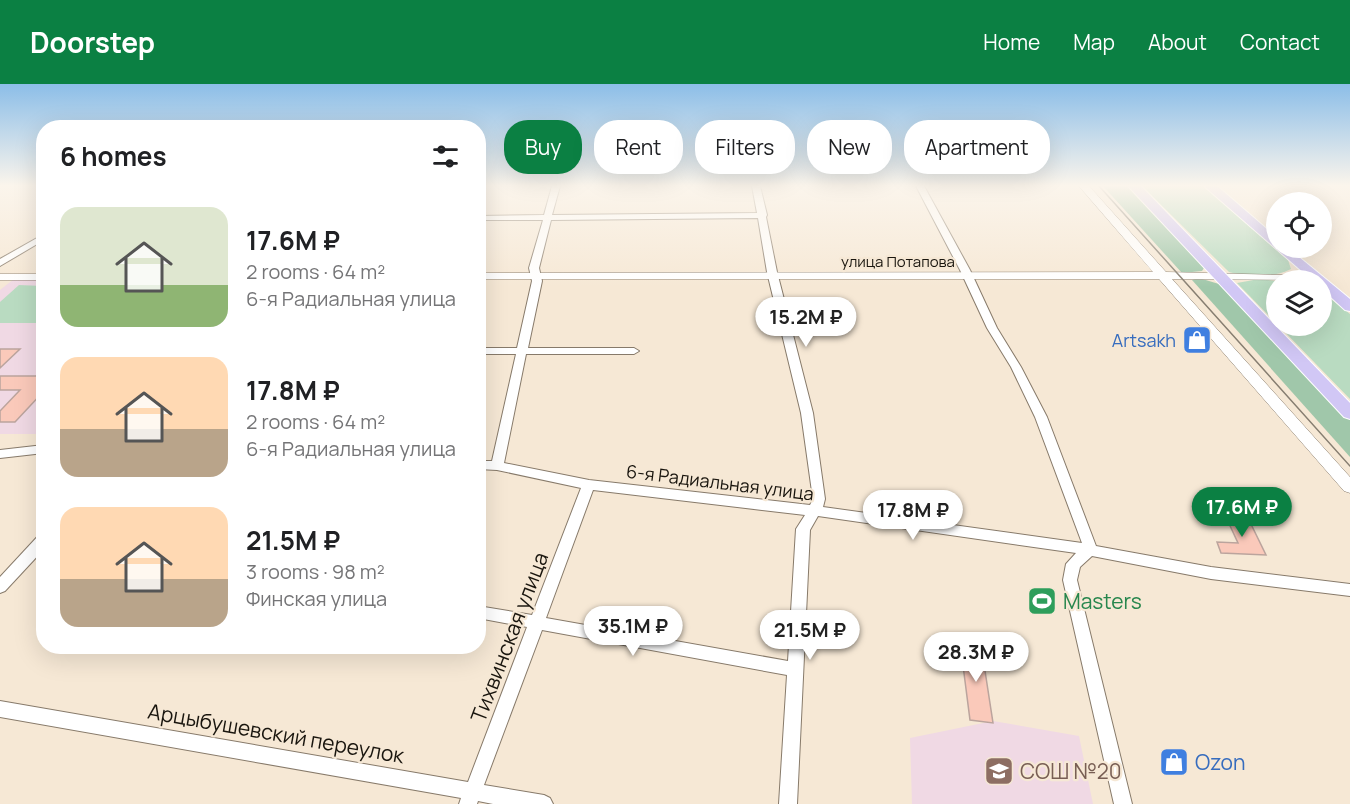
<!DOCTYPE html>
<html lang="en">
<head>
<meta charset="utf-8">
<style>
  body { margin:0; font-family:Manrope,sans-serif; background:#f2f2f2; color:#202124; height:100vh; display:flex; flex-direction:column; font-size:22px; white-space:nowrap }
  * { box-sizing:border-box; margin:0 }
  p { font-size:20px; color:#757577 }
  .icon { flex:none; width:33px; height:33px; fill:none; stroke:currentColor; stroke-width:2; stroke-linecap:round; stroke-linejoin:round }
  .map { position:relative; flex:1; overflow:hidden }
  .drawer { position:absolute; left:36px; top:36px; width:450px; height:534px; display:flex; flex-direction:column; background:#fff; border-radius:24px; box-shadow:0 6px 24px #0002 }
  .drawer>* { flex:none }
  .guide { position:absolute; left:504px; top:36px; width:570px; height:54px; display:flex; gap:12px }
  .tools { position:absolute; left:1266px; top:108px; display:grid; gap:12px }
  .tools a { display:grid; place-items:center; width:66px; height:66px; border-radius:50%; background:#fff; box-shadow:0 6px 24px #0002; font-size:30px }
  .price { position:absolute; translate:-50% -51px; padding:0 14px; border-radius:21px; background:#fff; color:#222; font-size:20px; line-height:39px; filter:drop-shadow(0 2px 3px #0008) }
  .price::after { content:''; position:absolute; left:50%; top:36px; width:18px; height:14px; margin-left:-9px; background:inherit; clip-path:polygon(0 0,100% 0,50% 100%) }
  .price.active { background:#0b8043; color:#fff }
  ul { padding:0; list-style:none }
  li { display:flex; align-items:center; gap:18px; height:150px; padding:0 24px }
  li span { display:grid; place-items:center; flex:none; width:168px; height:120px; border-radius:18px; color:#555 }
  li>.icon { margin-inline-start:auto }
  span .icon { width:72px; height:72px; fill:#fffc; stroke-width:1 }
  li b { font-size:26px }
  h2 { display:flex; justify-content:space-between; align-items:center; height:72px; padding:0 24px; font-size:26px }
  .pill { padding:0 21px; border-radius:24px; background:#fff; box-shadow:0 6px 24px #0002; font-size:21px; line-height:54px }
  .pill.active { background:#0b8043; color:#fff }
  header { display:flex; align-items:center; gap:36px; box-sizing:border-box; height:84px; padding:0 30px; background:#0b8043; color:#fff }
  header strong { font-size:28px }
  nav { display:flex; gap:33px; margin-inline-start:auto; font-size:21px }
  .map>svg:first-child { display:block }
  .education { fill:#f0d9e4 }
  .green { fill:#b9dbc1 }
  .forest { fill:#a0c7aa }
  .building { fill:#fac9ba; stroke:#bba49d; stroke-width:1.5 }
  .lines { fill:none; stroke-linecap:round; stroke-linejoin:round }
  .minor-casing { stroke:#877a6a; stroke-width:2 }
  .tertiary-casing { stroke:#877a6a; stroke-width:1 }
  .primary-casing { stroke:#fff; stroke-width:2 }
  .minor { fill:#fff; fill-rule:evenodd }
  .tertiary { fill:#fff; fill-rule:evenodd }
  .primary { fill:#d1c7f5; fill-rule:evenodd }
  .tram { stroke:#877e71; stroke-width:1.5 }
  .labels { text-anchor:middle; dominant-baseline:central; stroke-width:4.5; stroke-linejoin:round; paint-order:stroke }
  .far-street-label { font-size:15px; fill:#19150e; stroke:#f6e8d5 }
  .shop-label { font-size:18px; fill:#366cbe; stroke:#f6e8d5; text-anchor:end }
  .street-label { font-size:18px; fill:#19150e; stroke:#f6e8d5 }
  .near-leisure-label { font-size:21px; fill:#27864d; stroke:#f6e8d5; text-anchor:start }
  .near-street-label { font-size:21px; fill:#19150e; stroke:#f6e8d5 }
  .near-shop-label { font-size:21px; fill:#366cbe; stroke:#f6e8d5; text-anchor:start }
  .near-education-label { font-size:21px; fill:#785e54; stroke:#f6e8d5; text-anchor:start }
</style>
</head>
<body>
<header>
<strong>Doorstep</strong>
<nav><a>Home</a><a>Map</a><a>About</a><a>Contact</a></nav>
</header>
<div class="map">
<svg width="1350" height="720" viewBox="0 0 1350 720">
  <rect width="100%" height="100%" fill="#f6e8d5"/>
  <g class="education">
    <polygon points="14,195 43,195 43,350 0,350 0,206"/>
    <polygon points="993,637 1079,652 1093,720 912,720 910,654"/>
  </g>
  <g class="green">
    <path d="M1142 102H1204L1288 176 1291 185C1272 194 1250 194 1229 188Z"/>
    <polygon points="1259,195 1276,197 1276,239 1237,199"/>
    <polygon points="19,201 43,202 43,239 0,239 0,218"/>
    <polygon points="1322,208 1350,230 1350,315 1279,242 1322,242"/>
  </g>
  <g class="forest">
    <polygon points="1103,102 1128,102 1201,179 1204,184 1202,187 1182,189"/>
    <polygon points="1199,194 1219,200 1350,335 1350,373 1192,196"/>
  </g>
  <g class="building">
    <polygon points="0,265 20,265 0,284"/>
    <polygon points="44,284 44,307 15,338 0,338 0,327 20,306 0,306 0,292 36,292"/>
    <polygon points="1225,431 1247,432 1266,471 1221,469 1217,458 1238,459"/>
    <polygon points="960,558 981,561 993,639 970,636"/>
  </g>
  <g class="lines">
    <g class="minor-casing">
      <g id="minor">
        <path d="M552 102H560L552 131 757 129 752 102H760L767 131 766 133 777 188 813 329 825 415 823 423 1082 459 1035 333 1011 283 987 244 960 186 916 102H924L970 186 997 244 1021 283 1047 333 1096 462 1211 483 1350 500V512L1211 495 1092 472 1080 483 1077 496 1132 720H1114L1063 496 1066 480 1076 469 818 432 810 446 797 720H779L787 591 542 546 484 701 544 711 550 714 553 720H493L478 717 477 720H459L461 714 0 633V617L468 698 527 543 478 534V522L532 531 581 404 497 386 478 385V377H492L516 270H478V264H517L532 197 529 184 543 136H478V132L544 131ZM758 134 767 188 801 329 813 415 810 421 589 396 504 379 526 270H634L639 267 634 264H528L542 197 539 184 551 136ZM593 406 805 431 796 445 788 577 546 534Z"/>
        <polygon points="44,150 44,156 0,182 0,175"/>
        <polygon points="44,361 44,369 0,374 0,366"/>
        <polygon points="44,450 44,465 5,507 0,509 0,493 39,451"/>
      </g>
    </g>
    <g class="tertiary-casing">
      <g id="tertiary">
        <polygon points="1079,102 1089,102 1166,188 1321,192 1321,196 1172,195 1350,393 1350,409 1344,407 1159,195 478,195 478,189 1153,188"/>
        <rect x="0" y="190" width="44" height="6"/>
      </g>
    </g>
    <g class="primary-casing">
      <g id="primary">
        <polygon points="1128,102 1141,102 1350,319 1350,335 1344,333"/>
        <polygon points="1204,102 1217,102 1276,153 1276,164 1288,164 1350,215 1350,227 1345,226 1322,205 1322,196 1312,196"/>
      </g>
    </g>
    <use href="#minor" class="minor"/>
    <use href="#tertiary" class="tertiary"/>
    <use href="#primary" class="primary"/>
    <polyline class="tram" points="1099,102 1350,382"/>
  </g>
  <linearGradient id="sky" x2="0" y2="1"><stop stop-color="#8cbee8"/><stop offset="0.5" stop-color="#fbf5ec"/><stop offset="1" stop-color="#fbf5ec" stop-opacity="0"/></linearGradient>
  <rect width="1350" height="203" fill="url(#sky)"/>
  <defs>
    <g id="shop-square" transform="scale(1.5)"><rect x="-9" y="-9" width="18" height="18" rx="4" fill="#3f7fe0" stroke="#f6e8d5"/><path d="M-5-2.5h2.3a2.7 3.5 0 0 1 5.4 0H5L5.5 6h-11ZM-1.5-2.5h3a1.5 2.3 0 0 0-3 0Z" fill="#fff"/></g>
    <g id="stadium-square" transform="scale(1.5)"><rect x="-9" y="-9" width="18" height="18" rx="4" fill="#2e9e5b" stroke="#f6e8d5"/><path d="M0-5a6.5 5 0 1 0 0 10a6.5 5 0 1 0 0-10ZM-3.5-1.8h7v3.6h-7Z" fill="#fff"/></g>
    <g id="school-square" transform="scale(1.5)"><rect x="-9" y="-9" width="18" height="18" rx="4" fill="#8d6e63" stroke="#f6e8d5"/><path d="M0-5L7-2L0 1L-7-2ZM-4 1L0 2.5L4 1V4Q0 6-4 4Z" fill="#fff"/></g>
  </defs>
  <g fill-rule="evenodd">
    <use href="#shop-square" x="1197" y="256"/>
    <use href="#stadium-square" x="1042" y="517"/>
    <use href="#shop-square" x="1174" y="678"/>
    <use href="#school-square" x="999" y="687"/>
  </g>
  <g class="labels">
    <g class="far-street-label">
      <text x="898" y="177">улица Потапова</text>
    </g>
    <g class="shop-label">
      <text x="1176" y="256">Аrtsakh</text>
    </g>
    <g class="street-label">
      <text transform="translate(720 398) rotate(7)">6-я Радиальная улица</text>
    </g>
    <g class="near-leisure-label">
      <text x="1063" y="517">Masters</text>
    </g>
    <g class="near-street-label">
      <text transform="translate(509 553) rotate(-69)">Тихвинская улица</text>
      <text transform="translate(276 649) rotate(10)">Арцыбушевский переулок</text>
    </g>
    <g class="near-shop-label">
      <text x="1195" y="678">Ozon</text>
    </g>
    <g class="near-education-label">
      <text x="1020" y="687">СОШ №20</text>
    </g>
  </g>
</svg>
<div class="tools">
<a><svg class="icon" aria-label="locate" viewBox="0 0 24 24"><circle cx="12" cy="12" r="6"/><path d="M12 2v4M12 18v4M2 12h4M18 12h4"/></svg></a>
<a><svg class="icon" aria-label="layers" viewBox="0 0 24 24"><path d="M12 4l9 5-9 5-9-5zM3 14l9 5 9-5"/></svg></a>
</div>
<b class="price" style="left:806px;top:264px">15.2M ₽</b>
<b class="price active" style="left:1242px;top:454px">17.6M ₽</b>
<b class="price" style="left:913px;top:457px">17.8M ₽</b>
<b class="price" style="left:633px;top:573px">35.1M ₽</b>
<b class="price" style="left:810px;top:577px">21.5M ₽</b>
<b class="price" style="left:976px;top:599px">28.3M ₽</b>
<div class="guide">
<a class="pill active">Buy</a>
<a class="pill">Rent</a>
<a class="pill">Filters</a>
<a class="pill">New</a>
<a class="pill">Apartment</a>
</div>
<section class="drawer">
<h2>6 homes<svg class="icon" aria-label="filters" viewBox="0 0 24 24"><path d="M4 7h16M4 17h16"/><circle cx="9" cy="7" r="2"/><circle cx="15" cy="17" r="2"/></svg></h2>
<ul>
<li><span style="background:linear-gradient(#dfe7d0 65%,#8fb573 0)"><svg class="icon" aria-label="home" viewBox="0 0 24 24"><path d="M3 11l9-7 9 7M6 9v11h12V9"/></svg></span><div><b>17.6M ₽</b><p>2 rooms · 64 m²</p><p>6-я Радиальная улица</p></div></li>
<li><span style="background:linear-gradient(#ffd9b3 60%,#b9a48a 0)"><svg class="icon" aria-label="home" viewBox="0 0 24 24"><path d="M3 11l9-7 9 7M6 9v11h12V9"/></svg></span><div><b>17.8M ₽</b><p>2 rooms · 64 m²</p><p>6-я Радиальная улица</p></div></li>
<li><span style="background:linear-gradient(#ffd9b3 60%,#b9a48a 0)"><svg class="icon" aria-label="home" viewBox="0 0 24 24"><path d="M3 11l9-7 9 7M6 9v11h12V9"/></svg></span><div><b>21.5M ₽</b><p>3 rooms · 98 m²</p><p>Финская улица</p></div></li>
</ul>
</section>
</div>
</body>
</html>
